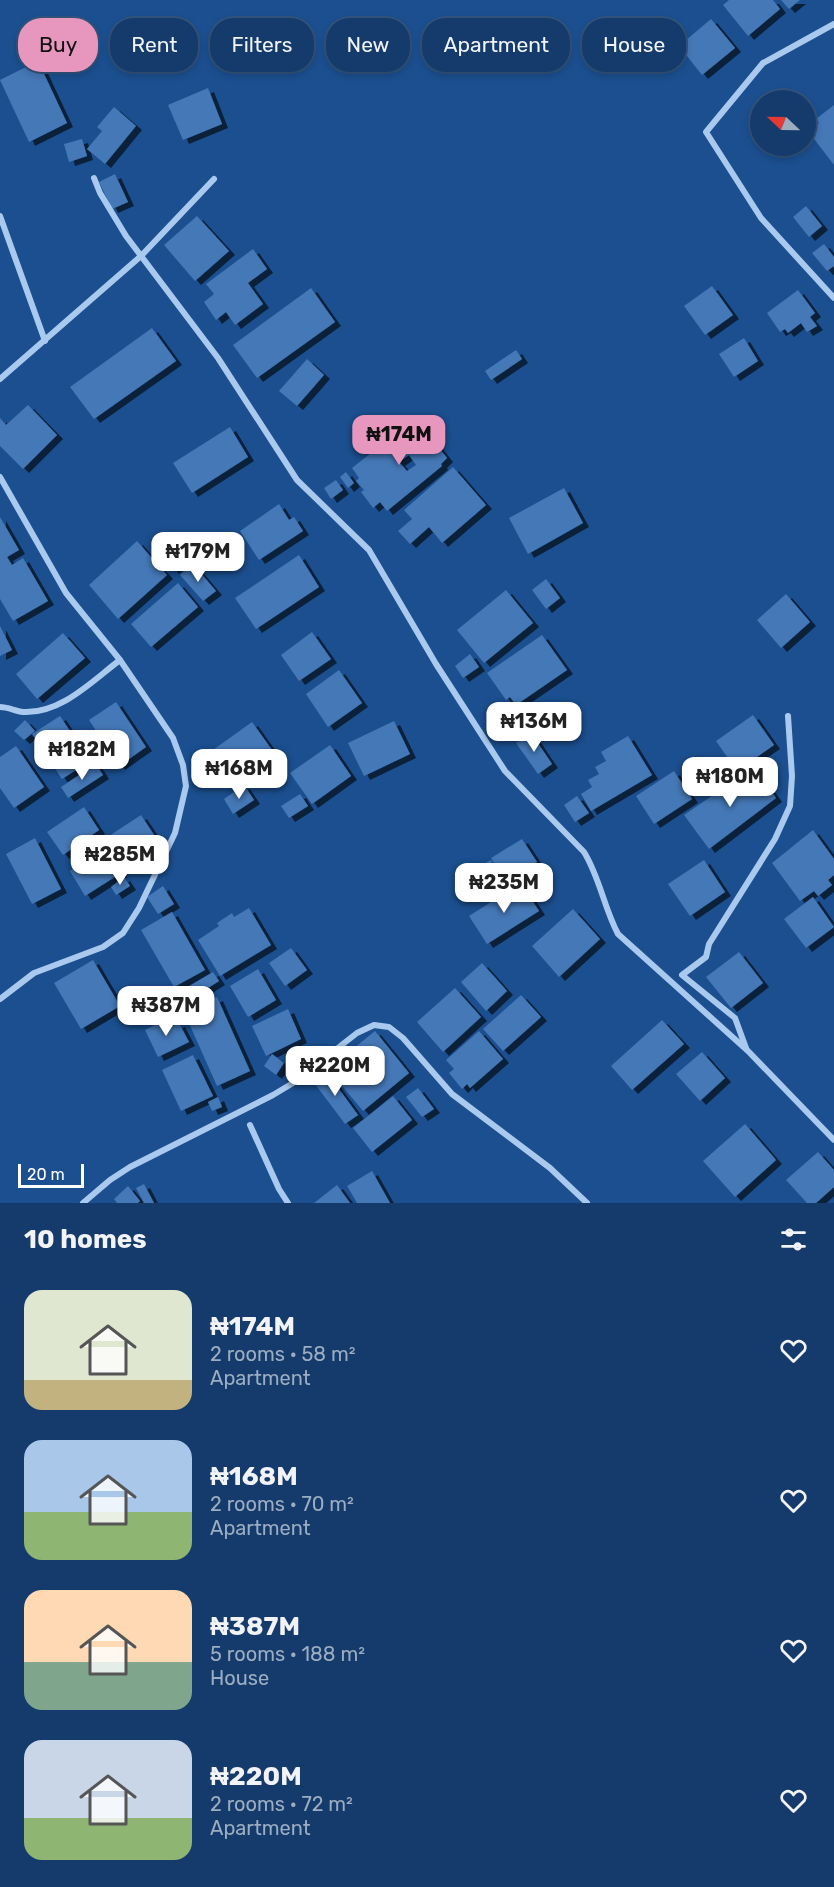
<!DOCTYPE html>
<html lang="en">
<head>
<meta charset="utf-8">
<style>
  body { margin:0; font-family:Rubik,sans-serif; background:#214673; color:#f1f3f6; height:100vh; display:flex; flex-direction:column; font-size:22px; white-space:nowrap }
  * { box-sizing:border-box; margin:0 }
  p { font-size:20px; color:#9dadc1 }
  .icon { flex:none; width:33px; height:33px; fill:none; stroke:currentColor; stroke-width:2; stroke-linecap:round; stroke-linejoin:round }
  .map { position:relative; height:1203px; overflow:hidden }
  .details { display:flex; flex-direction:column; background:#143b6b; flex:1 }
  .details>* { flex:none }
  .banner { position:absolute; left:18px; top:18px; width:798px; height:54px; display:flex; gap:12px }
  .needle { width:39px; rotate:292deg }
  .fabs { position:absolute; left:750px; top:90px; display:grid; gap:12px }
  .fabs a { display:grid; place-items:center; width:66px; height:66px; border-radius:50%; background:#143b6b; box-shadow:0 3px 9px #0003,0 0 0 2px #33557e; font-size:30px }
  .scale { position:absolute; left:18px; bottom:15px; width:66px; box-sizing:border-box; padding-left:6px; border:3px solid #fff; border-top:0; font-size:16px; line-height:21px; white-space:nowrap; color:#fff; -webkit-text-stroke:4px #1b4f8f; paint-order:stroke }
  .price { position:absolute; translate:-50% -51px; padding:0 14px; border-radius:12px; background:#fff; color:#222; font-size:20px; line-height:39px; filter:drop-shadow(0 2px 3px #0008) }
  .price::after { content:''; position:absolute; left:50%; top:36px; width:18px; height:14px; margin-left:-9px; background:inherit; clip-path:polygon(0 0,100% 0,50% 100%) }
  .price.on { background:#e797bd; color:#111 }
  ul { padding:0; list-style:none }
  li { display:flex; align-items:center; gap:18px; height:150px; padding:0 24px }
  li span { display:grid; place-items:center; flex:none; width:168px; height:120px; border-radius:18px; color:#555 }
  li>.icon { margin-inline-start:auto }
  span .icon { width:72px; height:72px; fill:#fffc; stroke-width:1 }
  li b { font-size:26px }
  h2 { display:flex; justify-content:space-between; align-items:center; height:72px; padding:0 24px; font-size:26px }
  .chip { padding:0 21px; border-radius:24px; background:#143b6b; box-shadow:0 3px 9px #0003,0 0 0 2px #33557e; font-size:21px; line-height:54px }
  .chip.on { background:#e797bd; color:#111 }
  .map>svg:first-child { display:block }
  .building { fill:#4478b7; fill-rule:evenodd; filter:url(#shadow) }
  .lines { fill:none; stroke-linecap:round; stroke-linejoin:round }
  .minor { stroke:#a9c9ee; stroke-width:6 }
</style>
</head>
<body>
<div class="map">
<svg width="834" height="1203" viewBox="0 0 834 1203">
  <defs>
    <filter id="shadow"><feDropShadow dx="6" dy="4" stdDeviation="0" flood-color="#0009"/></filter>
  </defs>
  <rect width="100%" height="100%" fill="#1b4f8f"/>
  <g class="building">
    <polygon points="729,0 773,0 780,9 748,36 723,5"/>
    <polygon points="781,0 800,0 789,9"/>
    <polygon points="711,19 735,48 702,75 679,46"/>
    <polygon points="38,61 67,123 29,142 0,80"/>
    <polygon points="208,88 222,124 183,140 168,105"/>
    <polygon points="834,105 834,165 808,131 819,123 816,119"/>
    <polygon points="114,107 136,126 105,164 87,149 102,131 97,127"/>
    <polygon points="82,139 87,156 69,162 64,144"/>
    <polygon points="115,174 128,202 112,209 99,182"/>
    <polygon points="806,206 822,226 809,237 793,217"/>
    <polygon points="197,216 229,251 195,281 164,245"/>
    <polygon points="824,244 834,257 834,266 827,271 812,253"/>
    <polygon points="253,249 267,269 248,283 263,304 235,325 226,312 216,320 204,302 214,294 206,284"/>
    <polygon points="712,286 733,315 705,335 684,306"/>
    <polygon points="311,288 335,322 257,378 233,345"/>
    <polygon points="798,290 815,313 810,317 817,326 807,332 801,323 788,333 785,329 780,332 767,313"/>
    <polygon points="152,328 176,361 94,419 70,387"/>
    <polygon points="744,338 758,361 734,377 719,354"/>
    <polygon points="516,350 522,359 491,380 485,371"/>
    <polygon points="307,359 324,375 297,406 279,391"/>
    <polygon points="28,405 57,435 23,469 0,446 0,418 6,425"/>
    <path d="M418 416 424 424 417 429 424 437 428 434 447 458 441 464 442 466 387 511 380 502 373 508 361 492 364 490 356 481 359 478 352 468ZM409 455 416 465 407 471 399 462Z"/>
    <polygon points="230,427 248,457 192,493 173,463"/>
    <polygon points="453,467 486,505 442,543 429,527 410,544 398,531 412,519 404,510"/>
    <polygon points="346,472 354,483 348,488 340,477"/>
    <polygon points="336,480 343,490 331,499 324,488"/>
    <polygon points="564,488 583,523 528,554 509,518"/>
    <polygon points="279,504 289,520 294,517 303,531 259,560 240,531"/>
    <polygon points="0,517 19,550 7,557 12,565 23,558 48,601 13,621 0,599"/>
    <polygon points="169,532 189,556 173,570 153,547"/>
    <polygon points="137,541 167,575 118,619 89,585"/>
    <polygon points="299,555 319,587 256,629 235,598"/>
    <polygon points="193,564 216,591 203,601 180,575"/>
    <polygon points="546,579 560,598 546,609 532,590"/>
    <polygon points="178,583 198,607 151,647 131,624"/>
    <polygon points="506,590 533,623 484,663 457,630"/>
    <polygon points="786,594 810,622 781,648 757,620"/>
    <polygon points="0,626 12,650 0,656"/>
    <polygon points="312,632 331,659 299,681 281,655"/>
    <polygon points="63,633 85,658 37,699 16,674"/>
    <polygon points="542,635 567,670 516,705 510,697 506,700 487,673"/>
    <polygon points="470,654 479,667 463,678 455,666"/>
    <polygon points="339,670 362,703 328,727 306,694"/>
    <polygon points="116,702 146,747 119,766 89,720"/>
    <polygon points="753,715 774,745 737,771 716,741"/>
    <polygon points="60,716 90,761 62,779 32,734"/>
    <polygon points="25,720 35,731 24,740 14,731"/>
    <polygon points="394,721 410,754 364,776 348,743"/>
    <polygon points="252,722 272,750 225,783 206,755"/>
    <polygon points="531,733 552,764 538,774 516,743"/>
    <polygon points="628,736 652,775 591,811 581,794 592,787 588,780 599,774 595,767 606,761 601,752"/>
    <polygon points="330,745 351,776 312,804 290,773"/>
    <polygon points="16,746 44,787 14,808 0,788 0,757"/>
    <polygon points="96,764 103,775 68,798 61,787"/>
    <polygon points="754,767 776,798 709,849 684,815"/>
    <polygon points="674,771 692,799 654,824 636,796"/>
    <polygon points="244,785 254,800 233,814 224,799"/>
    <polygon points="300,794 308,806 289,818 281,806"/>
    <polygon points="577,796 589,813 575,822 564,805"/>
    <polygon points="84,807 99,830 63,855 47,832"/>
    <polygon points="141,815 160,844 129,865 109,836"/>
    <polygon points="813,830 834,859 834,875 828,880 832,885 818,896 814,891 800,901 772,863"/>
    <polygon points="35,838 61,889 32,904 6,854"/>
    <polygon points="522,839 537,862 506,882 491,858"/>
    <polygon points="106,848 121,873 85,896 70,871"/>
    <polygon points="491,860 504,884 484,895 471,871"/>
    <polygon points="704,860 725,892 690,916 668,884"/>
    <polygon points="124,877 130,886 116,895 111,887"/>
    <polygon points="521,883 539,911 487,944 469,916"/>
    <polygon points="163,886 174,904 158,914 147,897"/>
    <polygon points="813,897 834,927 806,948 784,919"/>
    <polygon points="249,908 271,945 220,976 198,940 219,926 217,923 232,913 234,917"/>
    <polygon points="573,909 600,939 559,977 532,946"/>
    <polygon points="172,912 205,970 174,987 141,930"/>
    <polygon points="291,948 307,970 285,986 269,963"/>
    <polygon points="739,952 763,983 731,1008 706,977"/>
    <polygon points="93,960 120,1006 81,1029 54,983"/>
    <polygon points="482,963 507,991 486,1011 461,982"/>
    <polygon points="258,969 276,1000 248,1017 230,986"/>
    <polygon points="213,972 219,981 192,998 186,988"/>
    <polygon points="455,988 481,1017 443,1052 417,1022"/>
    <polygon points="521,995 541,1017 503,1051 483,1029"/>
    <polygon points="217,997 250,1071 217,1086 184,1012"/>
    <polygon points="288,1009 301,1039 266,1056 252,1026"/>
    <polygon points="168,1018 172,1026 179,1023 189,1042 158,1057 145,1030"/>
    <polygon points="662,1020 684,1044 632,1090 611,1066"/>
    <polygon points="375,1031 409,1073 363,1111 328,1069"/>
    <polygon points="479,1031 503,1059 470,1088 467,1084 462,1089 449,1073 454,1069 446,1060"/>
    <polygon points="702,1052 725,1078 700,1101 676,1074"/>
    <polygon points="272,1054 284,1063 276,1075 264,1066"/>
    <polygon points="193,1055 213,1096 181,1111 162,1070"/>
    <polygon points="325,1070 358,1115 345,1124 312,1080"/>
    <polygon points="418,1088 434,1109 422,1117 406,1097"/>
    <polygon points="393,1096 412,1120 372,1152 353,1128"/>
    <polygon points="218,1097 222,1107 212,1111 208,1102"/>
    <polygon points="745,1124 776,1160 735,1197 703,1161"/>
    <polygon points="818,1152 834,1170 834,1187 816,1203 807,1203 786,1180"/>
    <polygon points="372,1171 390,1203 357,1203 347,1186"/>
    <polygon points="144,1184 154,1203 144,1203 136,1188"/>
    <polygon points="337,1185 350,1203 314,1203"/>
    <polygon points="128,1186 140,1201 138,1203 117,1203 114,1199"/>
  </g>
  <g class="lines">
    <g class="minor">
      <polyline points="834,24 763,63 706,132 761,218 834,298"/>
      <path d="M94 178 100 193 126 236 218 358 297 480 369 550 436 664 505 771 584 852C600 878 604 908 618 934L748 1051 834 1140"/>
      <polyline points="0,216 45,341"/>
      <polyline points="0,379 141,256 214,179"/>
      <polyline points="0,477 66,593 120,660 173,738 183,765 186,786 175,833 139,908 123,933 103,947 34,973 0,999"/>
      <path d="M0 707C8 707 15 711 23 712 61 714 92 681 120 660"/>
      <polyline points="746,1048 735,1018 682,975 706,957 709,944 775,839 790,806 792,776 788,716"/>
      <polyline points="250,1125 279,1189 288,1203"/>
      <polyline points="83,1203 110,1180 130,1167 273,1095 293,1083 357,1033 374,1025 389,1027 403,1038 452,1094 550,1168 587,1203"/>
    </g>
  </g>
</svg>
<div class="fabs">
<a><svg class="needle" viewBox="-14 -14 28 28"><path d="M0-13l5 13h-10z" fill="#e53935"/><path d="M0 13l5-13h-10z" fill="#9dadc1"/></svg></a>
</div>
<div class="scale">20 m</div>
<b class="price on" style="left:399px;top:466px">₦174M</b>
<b class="price" style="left:198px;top:583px">₦179M</b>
<b class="price" style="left:534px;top:753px">₦136M</b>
<b class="price" style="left:82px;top:781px">₦182M</b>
<b class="price" style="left:239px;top:800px">₦168M</b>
<b class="price" style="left:730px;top:808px">₦180M</b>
<b class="price" style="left:120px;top:886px">₦285M</b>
<b class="price" style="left:504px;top:914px">₦235M</b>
<b class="price" style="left:166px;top:1037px">₦387M</b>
<b class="price" style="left:335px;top:1097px">₦220M</b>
<div class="banner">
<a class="chip on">Buy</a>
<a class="chip">Rent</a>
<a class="chip">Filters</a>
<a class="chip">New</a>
<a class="chip">Apartment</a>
<a class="chip">House</a>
</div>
</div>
<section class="details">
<h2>10 homes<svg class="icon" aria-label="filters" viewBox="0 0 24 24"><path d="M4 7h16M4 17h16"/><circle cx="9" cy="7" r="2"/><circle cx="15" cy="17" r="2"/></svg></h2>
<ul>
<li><span style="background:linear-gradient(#dfe7d0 75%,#c2b280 0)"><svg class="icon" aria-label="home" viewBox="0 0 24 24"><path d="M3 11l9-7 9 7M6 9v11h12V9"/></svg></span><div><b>₦174M</b><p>2 rooms · 58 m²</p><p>Apartment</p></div><svg class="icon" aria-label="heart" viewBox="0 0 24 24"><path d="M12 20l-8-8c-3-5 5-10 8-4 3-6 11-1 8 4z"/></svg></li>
<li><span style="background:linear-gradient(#a9c7e8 60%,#8fb573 0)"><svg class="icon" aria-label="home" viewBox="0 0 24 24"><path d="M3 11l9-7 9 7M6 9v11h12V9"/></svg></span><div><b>₦168M</b><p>2 rooms · 70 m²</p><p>Apartment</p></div><svg class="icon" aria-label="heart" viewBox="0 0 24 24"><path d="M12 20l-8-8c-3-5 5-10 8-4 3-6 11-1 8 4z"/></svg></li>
<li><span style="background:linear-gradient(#ffd9b3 60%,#7fa58c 0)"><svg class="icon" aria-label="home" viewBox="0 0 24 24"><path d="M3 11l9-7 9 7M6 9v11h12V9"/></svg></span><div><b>₦387M</b><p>5 rooms · 188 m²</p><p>House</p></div><svg class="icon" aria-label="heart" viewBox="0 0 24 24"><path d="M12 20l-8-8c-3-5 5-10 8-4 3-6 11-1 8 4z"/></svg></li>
<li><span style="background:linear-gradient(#c9d6e8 65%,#8fb573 0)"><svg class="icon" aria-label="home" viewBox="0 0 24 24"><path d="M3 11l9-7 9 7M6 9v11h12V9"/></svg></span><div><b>₦220M</b><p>2 rooms · 72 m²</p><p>Apartment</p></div><svg class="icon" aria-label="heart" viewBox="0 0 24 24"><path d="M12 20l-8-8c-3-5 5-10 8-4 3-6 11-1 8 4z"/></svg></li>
</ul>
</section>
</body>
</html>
